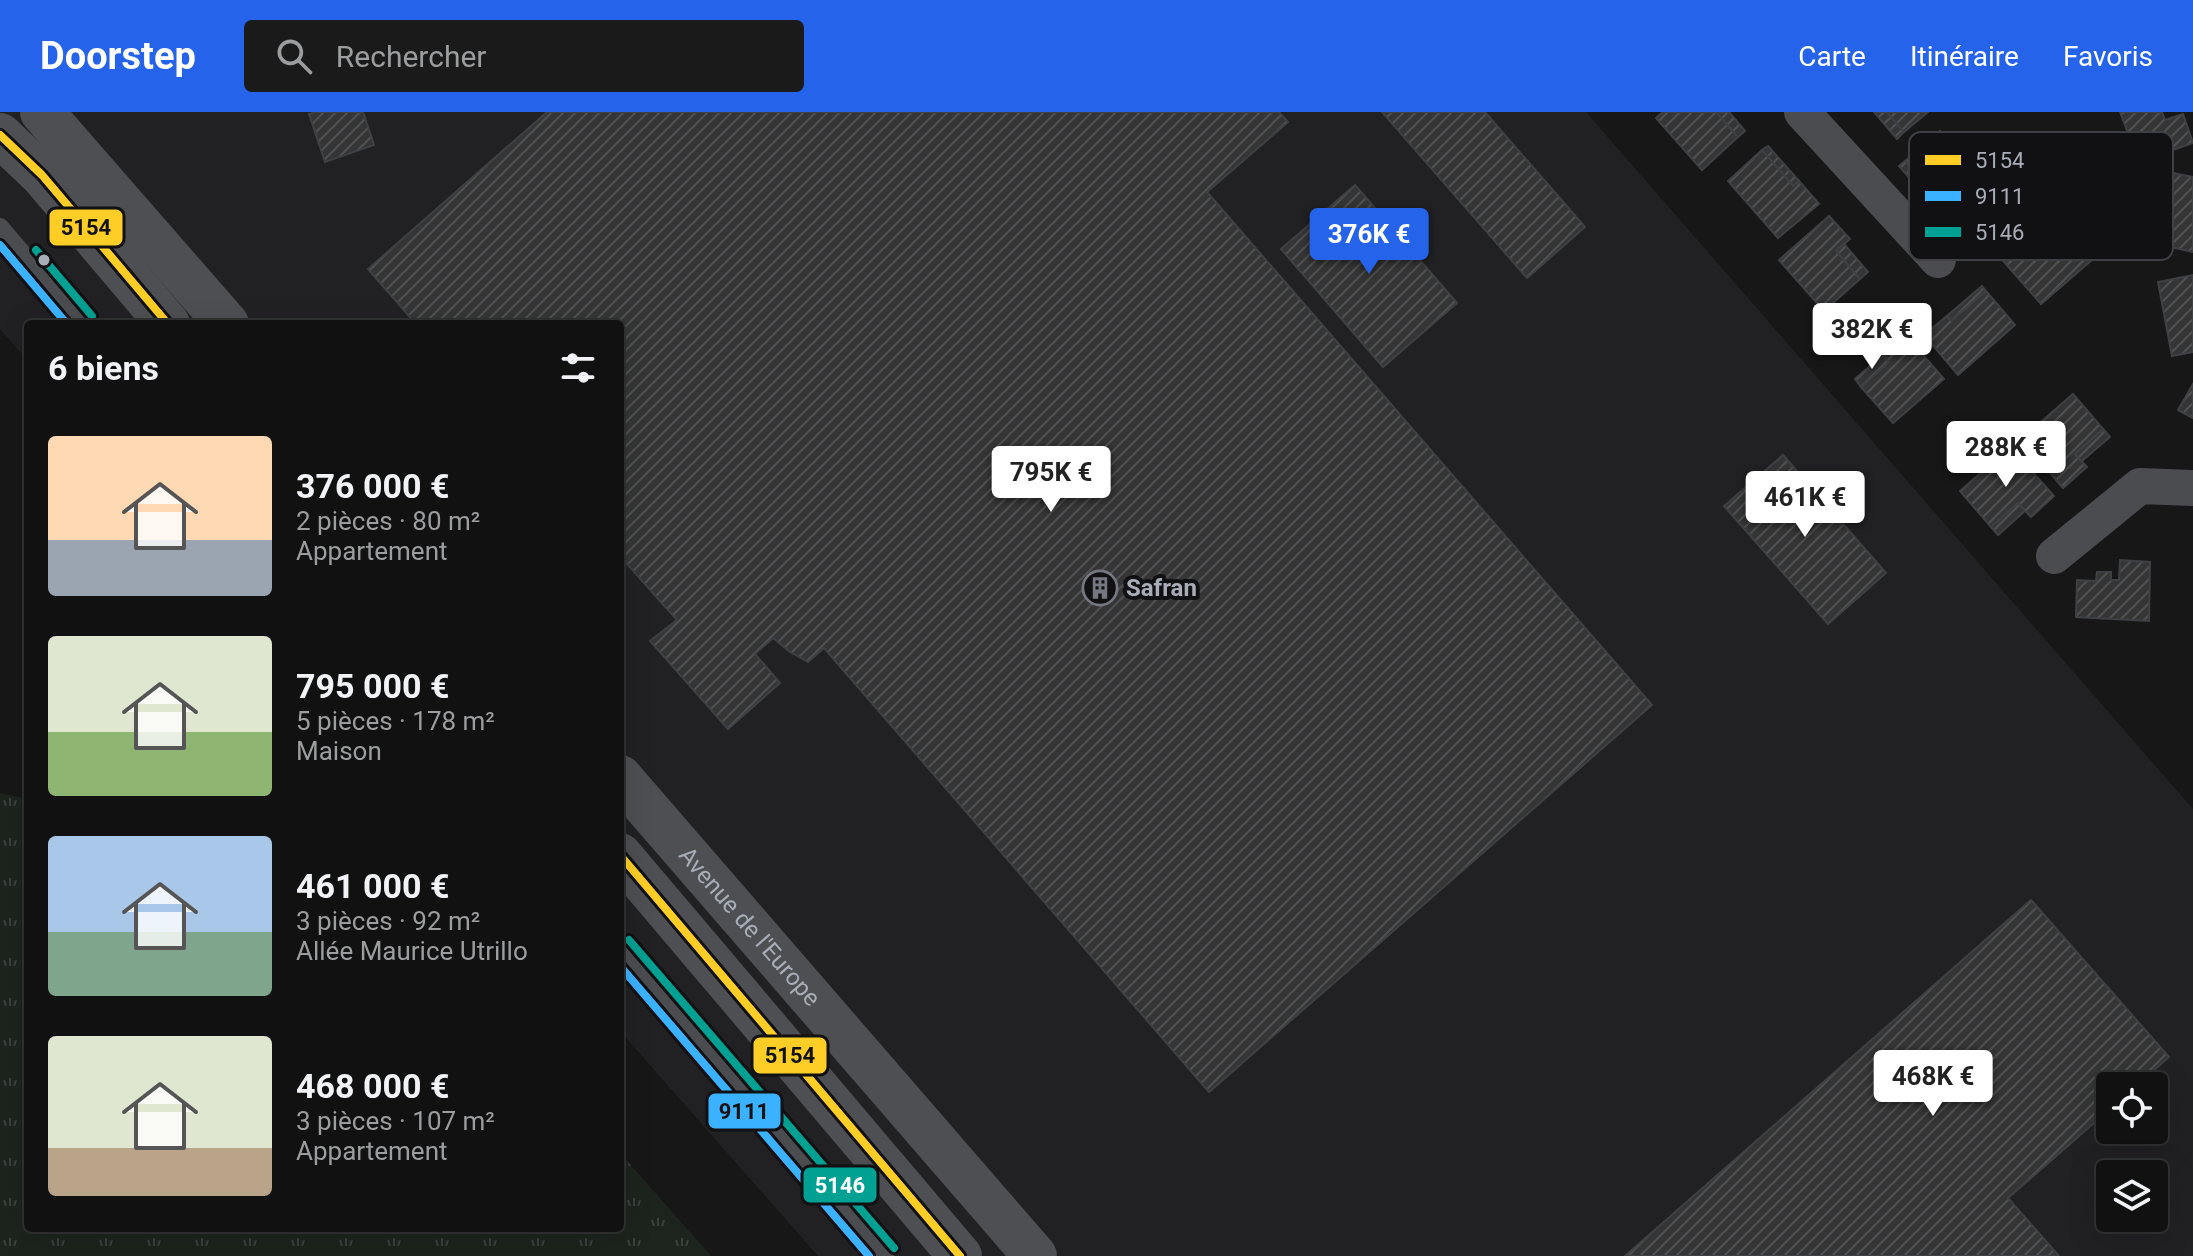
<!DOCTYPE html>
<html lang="fr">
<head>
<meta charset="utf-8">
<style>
  body { margin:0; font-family:Roboto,sans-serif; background:#1a1a1a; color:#f1f3f6; height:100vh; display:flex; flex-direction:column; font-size:30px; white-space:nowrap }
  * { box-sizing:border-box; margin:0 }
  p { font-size:26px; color:#9c9d9f }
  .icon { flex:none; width:44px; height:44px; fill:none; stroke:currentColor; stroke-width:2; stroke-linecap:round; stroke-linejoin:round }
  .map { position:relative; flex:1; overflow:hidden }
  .details { position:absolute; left:24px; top:208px; width:600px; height:912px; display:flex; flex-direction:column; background:#111; border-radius:8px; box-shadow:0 8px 32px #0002,0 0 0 2px #303131 }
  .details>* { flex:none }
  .controls { position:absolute; left:2096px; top:960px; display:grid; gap:16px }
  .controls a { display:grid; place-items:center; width:72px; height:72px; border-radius:8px; background:#111; box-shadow:0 8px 32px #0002,0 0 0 2px #303131; font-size:40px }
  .price { position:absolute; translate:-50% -68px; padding:0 18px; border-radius:8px; background:#fff; color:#222; font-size:26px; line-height:52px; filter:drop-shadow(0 2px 4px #0008) }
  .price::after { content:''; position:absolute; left:50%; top:48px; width:24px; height:18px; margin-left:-12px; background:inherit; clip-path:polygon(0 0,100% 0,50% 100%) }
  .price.current { background:#2563eb; color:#fff }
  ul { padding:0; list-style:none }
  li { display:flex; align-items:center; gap:24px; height:200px; padding:0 24px }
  li span { display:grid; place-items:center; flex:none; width:224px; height:160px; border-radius:8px; color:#555 }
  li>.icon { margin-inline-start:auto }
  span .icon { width:96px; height:96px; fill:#fffc; stroke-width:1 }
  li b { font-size:34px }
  h2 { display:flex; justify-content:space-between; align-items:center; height:96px; padding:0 24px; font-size:34px }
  header { display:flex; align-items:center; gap:48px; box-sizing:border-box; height:112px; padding:0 40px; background:#2563eb; color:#fff }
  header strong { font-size:38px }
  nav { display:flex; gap:44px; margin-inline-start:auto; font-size:28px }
  .search { width:560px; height:72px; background:#1a1a1a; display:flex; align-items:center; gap:20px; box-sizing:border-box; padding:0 28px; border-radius:8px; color:#9c9d9f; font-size:30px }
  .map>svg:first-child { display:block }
  .built { fill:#212123; fill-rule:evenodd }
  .grass { fill:url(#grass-tufts) }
  .building { fill:url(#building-hatch); stroke:#3f4043; stroke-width:2 }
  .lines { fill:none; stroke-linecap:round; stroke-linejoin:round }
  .lane { stroke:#4b4c50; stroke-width:18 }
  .street { stroke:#4b4c50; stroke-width:36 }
  .primary { stroke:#4d4f52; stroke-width:44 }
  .bus-1-casing { stroke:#111113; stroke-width:14 }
  .bus-2-casing { stroke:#111113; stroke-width:14 }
  .bus-3-casing { stroke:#111113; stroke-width:14 }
  .bus-1 { stroke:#fece26; stroke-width:8 }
  .bus-2 { stroke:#3bb2ff; stroke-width:8 }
  .bus-3 { stroke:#00a092; stroke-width:8 }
  .bus-dot { fill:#a8adb8; stroke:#111113; stroke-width:3 }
  .labels { text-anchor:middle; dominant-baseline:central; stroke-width:8; stroke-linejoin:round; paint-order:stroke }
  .poi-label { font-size:24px; font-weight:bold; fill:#a8adb8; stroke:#111113; text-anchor:start }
  .street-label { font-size:24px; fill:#a8adb8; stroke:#111113 }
  .key { fill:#111113; stroke:#3e4045; stroke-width:2 }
  .key-label { font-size:22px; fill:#a8adb8 }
  .line-badge { stroke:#111113; stroke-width:3 }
  .badge-label { font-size:22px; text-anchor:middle; font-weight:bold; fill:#fff }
  .pale-badge-label { font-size:22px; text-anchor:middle; font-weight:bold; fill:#111 }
</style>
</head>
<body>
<header>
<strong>Doorstep</strong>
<div class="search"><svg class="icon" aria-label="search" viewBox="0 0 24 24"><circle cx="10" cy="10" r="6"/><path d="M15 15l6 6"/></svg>Rechercher</div>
<nav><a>Carte</a><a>Itinéraire</a><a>Favoris</a></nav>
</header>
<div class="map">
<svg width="2193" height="1144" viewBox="0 0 2193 1144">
  <defs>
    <pattern id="grass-tufts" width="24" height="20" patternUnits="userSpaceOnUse" patternTransform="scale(2)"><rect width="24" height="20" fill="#1d241e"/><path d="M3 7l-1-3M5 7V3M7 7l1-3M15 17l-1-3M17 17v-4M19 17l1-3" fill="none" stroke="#3b413d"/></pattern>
    <pattern id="building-hatch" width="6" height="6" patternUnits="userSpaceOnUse" patternTransform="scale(2)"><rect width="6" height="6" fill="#353536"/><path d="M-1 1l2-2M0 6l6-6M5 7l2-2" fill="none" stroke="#4f5051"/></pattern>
  </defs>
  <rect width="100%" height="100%" fill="#171717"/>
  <path class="built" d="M0 0H1586L2193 697V1144H818L620 919V212H28V249L0 217ZM2110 974H2154V1018H2110ZM2110 1062H2154V1106H2110Z"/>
  <polygon class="grass" points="0,681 28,687 28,1116 620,1116 620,1041 711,1144 0,1144"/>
  <g class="building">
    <polygon points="316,0 363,0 374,33 325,50 309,2"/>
    <polygon points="547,0 1279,0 1288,10 1207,80 1652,593 1209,980 824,536 808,550 790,540 773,526 755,542 780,571 728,617 650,529 677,508 620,444 620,212 416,212 368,157"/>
    <polygon points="1382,0 1485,0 1585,115 1527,166"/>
    <polygon points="1663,0 1716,0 1738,25 1702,58 1656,6"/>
    <polygon points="1716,0 1729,0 1745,19 1738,25"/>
    <polygon points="1874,0 1887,0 1904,20 1897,27"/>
    <polygon points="1887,0 1928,0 1904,20"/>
    <polygon points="2120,0 2162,0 2165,8 2183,2 2193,31 2139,50"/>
    <polygon points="1940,19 1989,77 1982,83 1988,91 1970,107 1963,99 1950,111 1930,89 1936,84 1905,49"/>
    <polygon points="1768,34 1799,69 1793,74 1762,38"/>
    <polygon points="1762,38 1793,74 1799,69 1819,92 1778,126 1728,69"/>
    <polygon points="1905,49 1936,84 1930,89 1899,54"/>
    <polygon points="2173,61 2193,65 2193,140 2157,132"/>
    <polygon points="1355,73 1457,191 1383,255 1281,137"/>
    <polygon points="1829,104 1850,127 1836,139 1860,167 1824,199 1779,148"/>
    <polygon points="2075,106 2092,126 2081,135 2092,148 2041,192 1997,142 2022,122 2033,135 2061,111 2064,115"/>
    <polygon points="1844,132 1868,160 1860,167 1836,139"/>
    <polygon points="2193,163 2193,240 2172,244 2158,170"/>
    <polygon points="1982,174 1986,179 1951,209 1947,204"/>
    <polygon points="1986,179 2015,213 1958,263 1924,223 1947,204 1951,209"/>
    <polygon points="1900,217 1944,267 1893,311 1861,275 1889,250 1878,237"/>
    <polygon points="1883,243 1889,250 1861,275 1855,267"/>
    <polygon points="2193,272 2193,306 2178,298"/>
    <polygon points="2073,282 2103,317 2075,342 2087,355 2063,376 2021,327"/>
    <polygon points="2103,317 2110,325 2082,349 2075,342"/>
    <polygon points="2010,335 2054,384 2031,405 2018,391 1991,415 1960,379"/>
    <polygon points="1783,343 1886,461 1828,512 1724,394"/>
    <polygon points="2018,391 2025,399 1998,423 1991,415"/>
    <polygon points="2120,448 2150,450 2149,509 2076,505 2077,468 2096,469 2097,460 2111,460 2111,468 2119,468"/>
    <polygon points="2031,788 2169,945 2136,974 2110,974 2110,997 2008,1086 2059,1144 1625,1144"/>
  </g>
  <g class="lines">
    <g class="lane">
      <polyline points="0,115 83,212"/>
      <polyline points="620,836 885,1144"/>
    </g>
    <g class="street">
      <polyline points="1802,0 1938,148"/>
      <polyline points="2054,444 2140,374 2193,376"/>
    </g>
    <g class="primary">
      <polyline points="42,0 227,212"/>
      <polyline points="0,23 42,63 168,212"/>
      <path id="s1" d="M620 665 1035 1144"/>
      <polyline points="620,743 960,1144"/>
    </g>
    <g class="bus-1-casing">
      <g id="bus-1">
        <polyline points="0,23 42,63 168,212"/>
        <polyline points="620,743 960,1144"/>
      </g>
    </g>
    <g class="bus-2-casing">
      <g id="bus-2">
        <polyline points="0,133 67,212"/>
        <polyline points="620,854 869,1144"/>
      </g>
    </g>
    <g class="bus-3-casing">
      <g id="bus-3">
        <polyline points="36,138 92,204"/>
        <polyline points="629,828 894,1136"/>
      </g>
    </g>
    <use href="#bus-1" class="bus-1"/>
    <use href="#bus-2" class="bus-2"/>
    <use href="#bus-3" class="bus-3"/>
  </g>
  <defs>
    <g id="building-ring" transform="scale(1.8)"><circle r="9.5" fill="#111113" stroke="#757880" stroke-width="1.5"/><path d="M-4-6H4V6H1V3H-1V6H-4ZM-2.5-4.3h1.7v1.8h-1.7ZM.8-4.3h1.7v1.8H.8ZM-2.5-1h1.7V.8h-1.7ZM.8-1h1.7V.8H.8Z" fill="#757880"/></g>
  </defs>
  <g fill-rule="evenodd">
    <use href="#building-ring" x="1100" y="476"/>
  </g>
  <circle class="bus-dot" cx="44" cy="148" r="7"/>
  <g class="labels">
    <g class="poi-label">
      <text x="1126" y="476">Safran</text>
    </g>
    <g class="street-label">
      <text stroke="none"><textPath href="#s1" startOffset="198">Avenue de l'Europe</textPath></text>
    </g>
  </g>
  <rect x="1909" y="20" width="264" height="128" rx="12" class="key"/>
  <rect x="1925" y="43" width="36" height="10" fill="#fece26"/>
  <rect x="1925" y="79" width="36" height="10" fill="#3bb2ff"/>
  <rect x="1925" y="115" width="36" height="10" fill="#00a092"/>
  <g class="key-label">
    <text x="1975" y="56">5154</text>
    <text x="1975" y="92">9111</text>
    <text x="1975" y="128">5146</text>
  </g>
  <g class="line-badge">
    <rect x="48" y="96" width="76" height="39" rx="8" fill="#fece26"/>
    <rect x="752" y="924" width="76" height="39" rx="8" fill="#fece26"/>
    <rect x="707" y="980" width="75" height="38" rx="8" fill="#3bb2ff"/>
    <rect x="802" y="1054" width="76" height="38" rx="8" fill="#00a092"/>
  </g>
  <g class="badge-label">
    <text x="840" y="1081">5146</text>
  </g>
  <g class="pale-badge-label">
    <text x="86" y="123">5154</text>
    <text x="790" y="951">5154</text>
    <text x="744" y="1007">9111</text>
  </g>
</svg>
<div class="controls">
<a><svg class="icon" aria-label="locate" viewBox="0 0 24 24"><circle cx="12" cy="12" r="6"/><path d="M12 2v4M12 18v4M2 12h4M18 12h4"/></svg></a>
<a><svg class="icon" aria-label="layers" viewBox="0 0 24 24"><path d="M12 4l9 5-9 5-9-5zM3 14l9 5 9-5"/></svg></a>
</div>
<b class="price current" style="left:1369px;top:164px">376K €</b>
<b class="price" style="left:1872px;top:259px">382K €</b>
<b class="price" style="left:2006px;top:377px">288K €</b>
<b class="price" style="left:1051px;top:402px">795K €</b>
<b class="price" style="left:1805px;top:427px">461K €</b>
<b class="price" style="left:1933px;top:1006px">468K €</b>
<section class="details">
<h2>6 biens<svg class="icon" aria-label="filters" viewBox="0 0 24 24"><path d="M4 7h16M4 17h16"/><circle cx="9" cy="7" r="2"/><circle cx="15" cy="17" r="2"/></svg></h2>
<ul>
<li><span style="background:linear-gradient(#ffd9b3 65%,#9aa5b1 0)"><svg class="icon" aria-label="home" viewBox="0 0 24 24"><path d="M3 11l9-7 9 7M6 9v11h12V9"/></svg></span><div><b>376 000 €</b><p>2 pièces · 80 m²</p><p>Appartement</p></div></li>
<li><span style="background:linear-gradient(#dfe7d0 60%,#8fb573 0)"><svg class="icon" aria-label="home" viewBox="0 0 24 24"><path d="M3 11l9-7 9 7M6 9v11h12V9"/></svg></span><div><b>795 000 €</b><p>5 pièces · 178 m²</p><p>Maison</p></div></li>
<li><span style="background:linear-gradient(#a9c7e8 60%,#7fa58c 0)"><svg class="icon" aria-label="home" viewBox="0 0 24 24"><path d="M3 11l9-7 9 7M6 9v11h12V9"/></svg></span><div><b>461 000 €</b><p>3 pièces · 92 m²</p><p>Allée Maurice Utrillo</p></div></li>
<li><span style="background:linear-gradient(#dfe7d0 70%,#b9a48a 0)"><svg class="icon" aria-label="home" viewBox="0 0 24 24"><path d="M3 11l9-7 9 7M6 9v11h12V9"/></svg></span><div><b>468 000 €</b><p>3 pièces · 107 m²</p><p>Appartement</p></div></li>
</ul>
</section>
</div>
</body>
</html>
